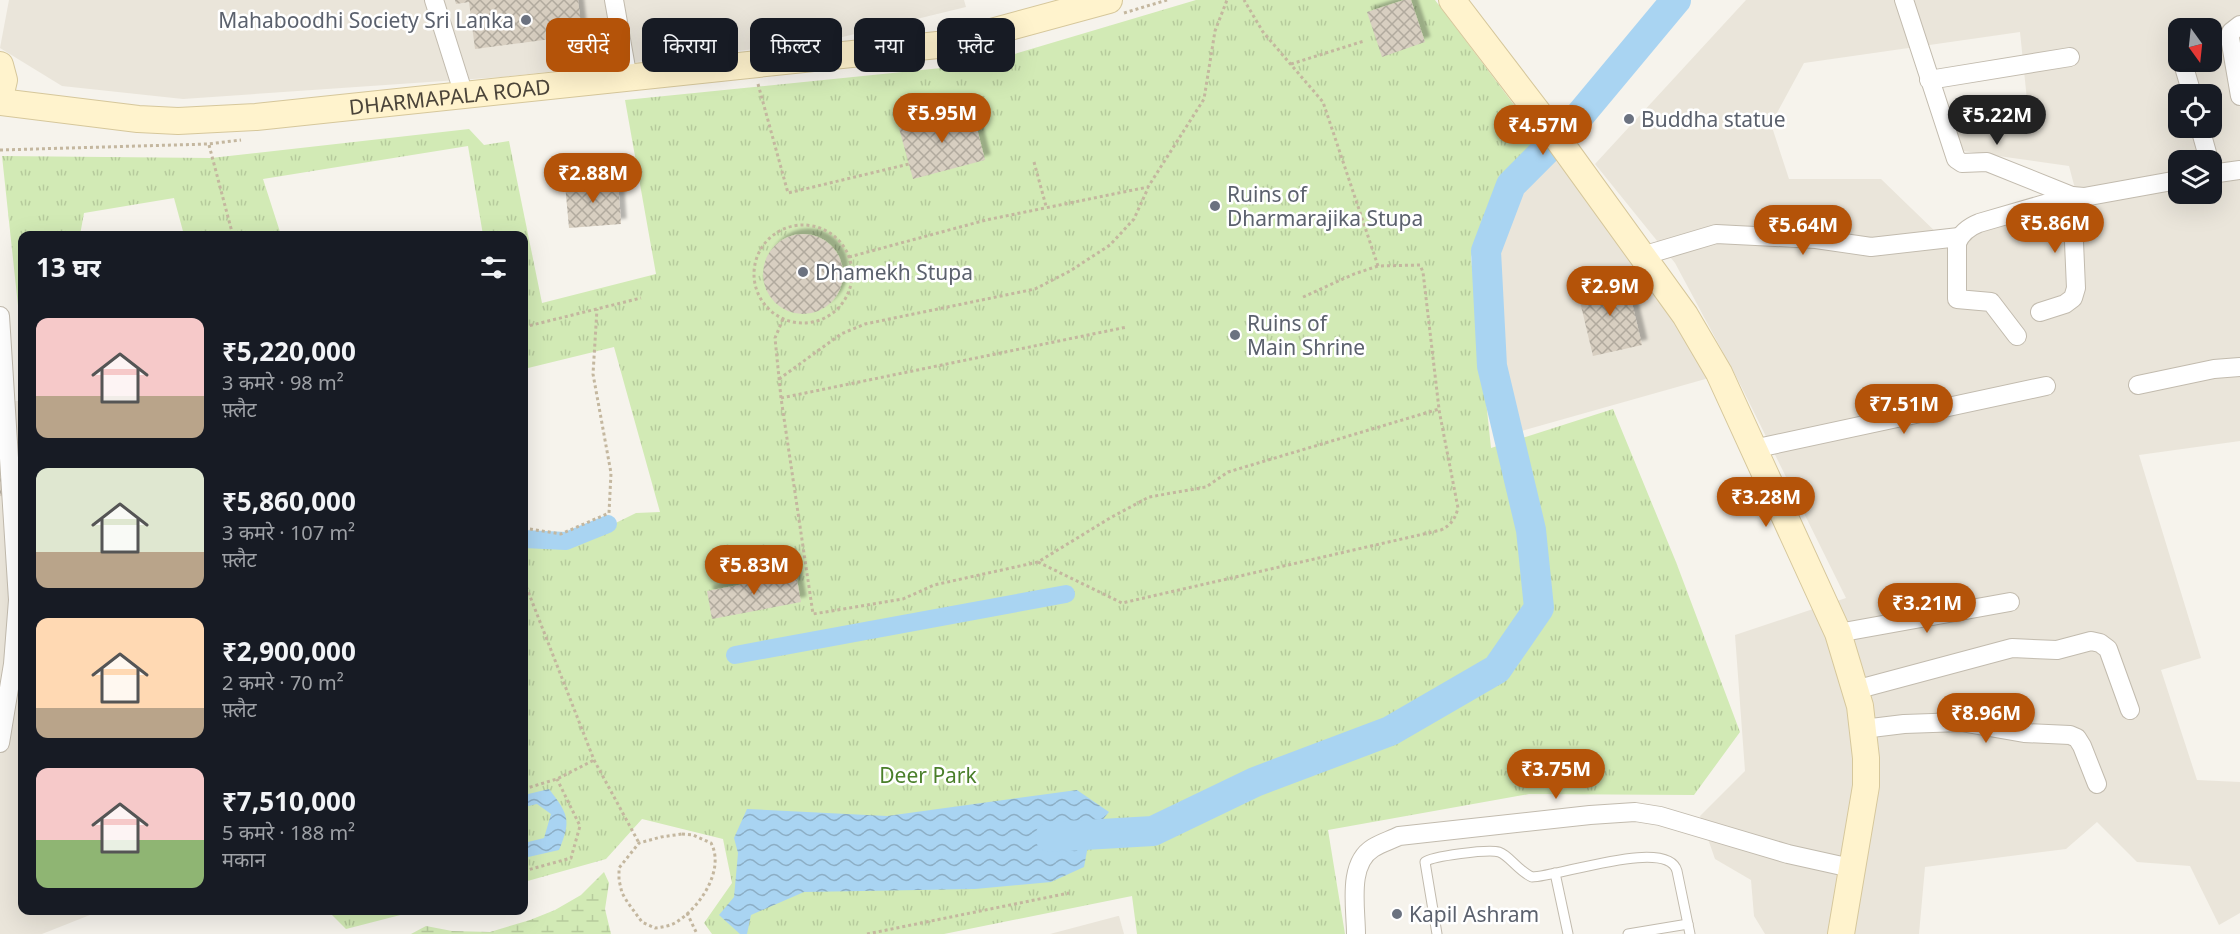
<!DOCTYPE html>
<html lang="hi">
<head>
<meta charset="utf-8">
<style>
  body { margin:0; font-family:"Noto Sans","Noto Sans Devanagari",sans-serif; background:#20242c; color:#f1f3f6; height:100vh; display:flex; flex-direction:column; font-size:22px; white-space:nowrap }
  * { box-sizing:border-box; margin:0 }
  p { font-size:20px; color:#9ea1a6 }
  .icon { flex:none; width:33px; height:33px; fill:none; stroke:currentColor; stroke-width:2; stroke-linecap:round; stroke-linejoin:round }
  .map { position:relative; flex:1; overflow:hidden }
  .panel { position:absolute; left:18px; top:231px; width:510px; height:684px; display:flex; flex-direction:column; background:#171b24; border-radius:12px; box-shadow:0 6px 24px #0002 }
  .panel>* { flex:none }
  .guide { position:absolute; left:546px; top:18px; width:570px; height:54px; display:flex; gap:12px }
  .needle { width:39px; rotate:165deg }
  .controls { position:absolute; left:2168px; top:18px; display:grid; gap:12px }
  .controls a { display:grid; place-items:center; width:54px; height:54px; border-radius:12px; background:#171b24; box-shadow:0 6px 24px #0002; font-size:30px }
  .price { position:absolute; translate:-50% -51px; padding:0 14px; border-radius:21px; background:#b45309; color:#fff; font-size:20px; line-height:39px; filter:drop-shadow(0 2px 3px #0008) }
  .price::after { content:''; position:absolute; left:50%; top:36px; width:18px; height:14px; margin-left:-9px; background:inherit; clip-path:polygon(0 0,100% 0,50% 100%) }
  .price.on { background:#222; color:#fff }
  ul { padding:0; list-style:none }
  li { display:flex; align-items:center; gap:18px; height:150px; padding:0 18px }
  li span { display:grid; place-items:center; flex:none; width:168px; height:120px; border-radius:12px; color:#555 }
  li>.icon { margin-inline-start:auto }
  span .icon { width:72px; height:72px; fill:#fffc; stroke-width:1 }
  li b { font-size:26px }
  h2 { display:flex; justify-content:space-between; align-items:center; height:72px; padding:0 18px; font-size:26px }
  .pill { padding:0 21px; border-radius:12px; background:#171b24; box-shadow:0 6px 24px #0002; font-size:21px; line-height:54px }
  .pill.on { background:#b45309; color:#fff }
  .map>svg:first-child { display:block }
  .residential { fill:#eae5da; fill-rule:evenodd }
  .grass { fill:url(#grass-tufts) }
  .wetland { fill:url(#wetland-marsh) }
  .water { fill:url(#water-waves) }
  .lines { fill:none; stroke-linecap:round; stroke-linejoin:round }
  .canal { stroke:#a9d4f2; stroke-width:18 }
  .river { stroke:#a9d4f2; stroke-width:30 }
  .building { fill:url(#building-cross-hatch); filter:url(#shadow) }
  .lane-casing { stroke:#c2bbae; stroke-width:11 }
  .street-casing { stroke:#c2bbae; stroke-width:20 }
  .secondary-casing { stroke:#d6c79b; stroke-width:28 }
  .path { stroke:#c4b79f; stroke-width:3; stroke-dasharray:3 3; stroke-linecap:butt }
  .lane { stroke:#fff; stroke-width:9 }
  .street { stroke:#fff; stroke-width:18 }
  .secondary { stroke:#fff3cd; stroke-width:26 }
  .worship-dot { fill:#6b7280; stroke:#fff; stroke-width:2 }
  .labels { text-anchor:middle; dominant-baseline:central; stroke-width:5; stroke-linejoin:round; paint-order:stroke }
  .worship-label { font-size:21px; fill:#5b616d; stroke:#fff; text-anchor:start }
  .street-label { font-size:21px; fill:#4b4439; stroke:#fff }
  .park-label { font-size:21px; fill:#4a7f2a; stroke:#fff }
</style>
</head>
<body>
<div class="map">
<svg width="2240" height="934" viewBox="0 0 2240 934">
  <defs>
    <pattern id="grass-tufts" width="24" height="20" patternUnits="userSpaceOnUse" patternTransform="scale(1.5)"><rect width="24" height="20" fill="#d2eab5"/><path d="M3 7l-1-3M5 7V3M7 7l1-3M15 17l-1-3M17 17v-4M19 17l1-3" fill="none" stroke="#b6ca9c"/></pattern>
    <pattern id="wetland-marsh" width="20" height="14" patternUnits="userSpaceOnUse" patternTransform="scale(1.5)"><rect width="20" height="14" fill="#d2eab5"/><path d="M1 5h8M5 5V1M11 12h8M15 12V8" fill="none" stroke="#b6ca9c"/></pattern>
    <pattern id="water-waves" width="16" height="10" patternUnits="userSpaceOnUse" patternTransform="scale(1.5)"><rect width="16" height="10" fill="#a9d4f2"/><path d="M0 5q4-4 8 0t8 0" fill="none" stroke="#8caec5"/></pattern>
    <pattern id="building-cross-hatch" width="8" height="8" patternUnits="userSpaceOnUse" patternTransform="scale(1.5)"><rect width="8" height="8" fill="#d8cfc1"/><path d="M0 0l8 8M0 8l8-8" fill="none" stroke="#b1aa9e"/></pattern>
    <filter id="shadow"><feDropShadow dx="5.5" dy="-5.5" stdDeviation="1.5" flood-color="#0004"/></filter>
  </defs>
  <rect width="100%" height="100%" fill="#f6f3ec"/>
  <g class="residential">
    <polygon points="9,0 964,0 966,7 826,41 502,77 183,99 62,86 0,48"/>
    <path d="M1746 0H2240V441L2139 455 2201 658 2161 670 2197 780 2240 782V913L2219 925 2190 866 2137 862 2097 822 2066 849 1925 867 1919 934H1765L1754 916 1751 880 1715 859 1700 816 1745 771 1735 635 1846 598 1741 386 1675 263 1595 164ZM2178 28H2211V62H2178ZM2020 32 2027 100 1952 115 1963 151 2069 166 2078 200 1942 238 1881 179H1789L1771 124 1804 63ZM2178 94H2211V128H2178ZM2178 160H2211V194H2178Z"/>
    <polygon points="1551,154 1675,317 1709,378 1507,435 1495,268 1506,203"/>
    <polygon points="0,401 22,401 22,910 100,911 42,934 0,934"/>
    <polygon points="1119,916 1124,934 1050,934 1118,916"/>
  </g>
  <g class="grass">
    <polygon points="1196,0 1435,0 1542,142 1496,186 1471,257 1491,448 1613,409 1676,562 1740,732 1694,795 1529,794 1328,830 1345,934 1137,934 1132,896 944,934 712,934 704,923 732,883 723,839 642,819 606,859 524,882 524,546 577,542 636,513 660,512 614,347 524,369 524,236 483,235 468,146 263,179 281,235 184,235 174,198 84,213 80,235 22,236 22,343 2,156 211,158 469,129 484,145 509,141 542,303 656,274 625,100 981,64"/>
    <polygon points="328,911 416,911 346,929"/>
  </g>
  <polygon class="wetland" points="604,872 609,883 605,909 611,934 411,934 426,926 452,931 490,932 530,920 555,910 581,895"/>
  <g class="water">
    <path d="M549 789C568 814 572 820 559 850L524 858V843L544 838 551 814 537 804 524 807V795Z"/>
    <polygon points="1077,790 1109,812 1090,835 1084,867 1051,882 975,889 804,892 751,915 747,934 740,934 719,915 734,897 738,853 734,838 747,809 887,816"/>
  </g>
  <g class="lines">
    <g class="canal">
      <polyline points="524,539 566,541 608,524"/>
      <polyline points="735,655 1066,594"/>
    </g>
    <polyline class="river" points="1050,837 1153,831 1255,782 1390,731 1497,669 1539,608 1531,530 1492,366 1486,251 1511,185 1576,120 1676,0"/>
  </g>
  <g class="building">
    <polygon points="455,0 578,0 582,35 475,49 469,2 456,4"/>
    <polygon points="1404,0 1411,0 1425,42 1382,57 1367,12"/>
    <polygon points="972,109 985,160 913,179 899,128"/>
    <polygon points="618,180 621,224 569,228 565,184"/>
    <circle cx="803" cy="274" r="40"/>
    <polygon points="1626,278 1642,345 1593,356 1577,289"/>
    <polygon points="0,451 8,497 0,496"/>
    <polygon points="796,574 801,602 712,619 707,591"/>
  </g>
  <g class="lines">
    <g class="lane-casing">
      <g id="lane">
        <polyline points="1555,873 1568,934"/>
        <path d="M1437 934 1425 862C1432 856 1488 849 1499 852 1509 855 1518 871 1532 877 1558 877 1668 837 1677 871L1690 934"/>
        <polyline points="1628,934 1688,924"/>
      </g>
    </g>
    <g class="street-casing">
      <g id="street">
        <polyline points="434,0 464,95"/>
        <polyline points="614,0 628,79"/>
        <polyline points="1904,0 1956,159 1962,163 1987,162 2072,196 2084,197 2178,180"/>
        <polyline points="2240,25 2231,32 2230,38 2240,96"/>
        <polyline points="2184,67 2192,94"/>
        <polyline points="1929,80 2070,57"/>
        <polyline points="2200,128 2209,160"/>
        <polyline points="2211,174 2240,170"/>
        <polyline points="1642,256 1716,234 1816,239 1871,247 1959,237"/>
        <polyline points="0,316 18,600 13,664 0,743"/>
        <path d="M2017 336 1991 302 1957 299V243C1961 233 1969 227 1979 223L2072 196 2076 288 2073 298 2065 304 2040 312"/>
        <polyline points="2138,385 2214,369 2240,367"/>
        <polyline points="1753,449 2046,386"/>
        <polyline points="1838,633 2010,602"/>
        <polyline points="1855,690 2012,648 2057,650 2091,641 2100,643 2108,649 2130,710"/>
        <polyline points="1863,729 1904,724 1961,722 2024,733 2070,735 2077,738 2082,746 2097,784"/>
        <path d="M1356 934C1356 908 1347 864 1373 848 1381 843 1391 840 1399 836L1590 815 1635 812 1660 816 1788 854 1851 868"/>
      </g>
    </g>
    <g class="secondary-casing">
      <g id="secondary">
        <polyline points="1452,0 1552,131 1685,315 1719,373 1838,633 1860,706 1866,758 1866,786 1841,934"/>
        <polyline points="0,65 4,80 0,97"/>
        <path id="s1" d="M0 102 138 119 178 121 256 117 947 44 1109 0"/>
      </g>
    </g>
    <g class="path">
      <polyline points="1124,13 1167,0"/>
      <polyline points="1291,64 1364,41"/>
      <polyline points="758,84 788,193 909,164"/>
      <polyline points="209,145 233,236"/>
      <polyline points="0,150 208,144 241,140"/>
      <polyline points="1034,162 1046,206"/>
      <circle cx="803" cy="274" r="49"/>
      <polyline points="849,257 986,220 1148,187 1204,99 1215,31 1227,0"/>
      <polyline points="1303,297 1354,274 1378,266"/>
      <polyline points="783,319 775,338 781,398 813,614 903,599 934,585 1038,562 1110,518 1149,497 1206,487 1228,472 1439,409 1423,272 1420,265 1378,266 1323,102 1263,32 1244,0"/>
      <polyline points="524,327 641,298"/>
      <polyline points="779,379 841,334 865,324 1035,289 1070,271 1110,245 1134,219 1148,188"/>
      <polyline points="781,398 1127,327"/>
      <polyline points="524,528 561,534 609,513 611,473 593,374 597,309"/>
      <path d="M1038 562 1122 603 1441 530C1451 525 1455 519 1458 508L1439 410"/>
      <polyline points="524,581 594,760 639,843"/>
      <polyline points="524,789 557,779 594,760"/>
      <path d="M682 834 693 835 711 843C725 869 701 906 678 921 671 926 663 927 655 928L642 922 628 903 622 893 619 880V868L639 843 661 837Z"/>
      <polyline points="524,871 571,858 580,826 557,779"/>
      <polyline points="687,913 697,934"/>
      <polyline points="867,934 1069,893"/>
    </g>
    <use href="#lane" class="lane"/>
    <use href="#street" class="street"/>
    <use href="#secondary" class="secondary"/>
  </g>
  <g class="worship-dot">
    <circle cx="526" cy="20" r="6"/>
    <circle cx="1629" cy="119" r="6"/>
    <circle cx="1215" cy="206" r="6"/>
    <circle cx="803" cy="272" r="6"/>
    <circle cx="1235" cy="335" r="6"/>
    <circle cx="1397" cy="914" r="6"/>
  </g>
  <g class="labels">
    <g class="worship-label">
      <text x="514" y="20" text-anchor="end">Mahaboodhi Society Sri Lanka</text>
      <text x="1641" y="119">Buddha statue</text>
      <text x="1227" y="194">Ruins of<tspan x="1227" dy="24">Dharmarajika Stupa</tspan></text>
      <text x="815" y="272">Dhamekh Stupa</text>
      <text x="1247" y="323">Ruins of<tspan x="1247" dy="24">Main Shrine</tspan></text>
      <text x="1409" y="914">Kapil Ashram</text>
    </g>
    <g class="street-label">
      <text stroke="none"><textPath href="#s1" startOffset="452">DHARMAPALA ROAD</textPath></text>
    </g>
    <g class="park-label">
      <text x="928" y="775">Deer Park</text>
    </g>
  </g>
</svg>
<div class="controls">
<a><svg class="needle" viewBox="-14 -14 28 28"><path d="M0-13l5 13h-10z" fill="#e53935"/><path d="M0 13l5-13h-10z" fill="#9ea1a6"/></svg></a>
<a><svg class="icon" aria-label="locate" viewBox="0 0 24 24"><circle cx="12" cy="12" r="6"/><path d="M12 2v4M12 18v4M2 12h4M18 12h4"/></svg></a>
<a><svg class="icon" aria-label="layers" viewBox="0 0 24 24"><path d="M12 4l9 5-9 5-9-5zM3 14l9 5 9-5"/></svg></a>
</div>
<b class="price" style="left:942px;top:144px">₹5.95M</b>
<b class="price on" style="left:1997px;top:146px">₹5.22M</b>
<b class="price" style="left:1543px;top:156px">₹4.57M</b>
<b class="price" style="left:593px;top:204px">₹2.88M</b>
<b class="price" style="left:2055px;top:254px">₹5.86M</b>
<b class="price" style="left:1803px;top:256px">₹5.64M</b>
<b class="price" style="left:1610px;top:317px">₹2.9M</b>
<b class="price" style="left:1904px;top:435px">₹7.51M</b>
<b class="price" style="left:1766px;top:528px">₹3.28M</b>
<b class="price" style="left:754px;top:596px">₹5.83M</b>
<b class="price" style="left:1927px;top:634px">₹3.21M</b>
<b class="price" style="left:1986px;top:744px">₹8.96M</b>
<b class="price" style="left:1556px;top:800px">₹3.75M</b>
<div class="guide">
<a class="pill on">खरीदें</a>
<a class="pill">किराया</a>
<a class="pill">फ़िल्टर</a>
<a class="pill">नया</a>
<a class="pill">फ़्लैट</a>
</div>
<section class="panel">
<h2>13 घर<svg class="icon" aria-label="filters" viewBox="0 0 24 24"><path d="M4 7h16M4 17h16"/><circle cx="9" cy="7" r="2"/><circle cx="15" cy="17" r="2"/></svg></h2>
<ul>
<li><span style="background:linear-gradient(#f6c9c9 65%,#b9a48a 0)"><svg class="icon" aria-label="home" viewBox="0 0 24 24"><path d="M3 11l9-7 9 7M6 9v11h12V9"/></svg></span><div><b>₹5,220,000</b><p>3 कमरे · 98 m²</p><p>फ़्लैट</p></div></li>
<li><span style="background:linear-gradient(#dfe7d0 70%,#b9a48a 0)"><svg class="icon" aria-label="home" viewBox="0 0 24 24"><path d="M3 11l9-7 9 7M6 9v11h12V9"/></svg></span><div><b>₹5,860,000</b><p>3 कमरे · 107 m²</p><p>फ़्लैट</p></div></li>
<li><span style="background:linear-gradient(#ffd9b3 75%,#b9a48a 0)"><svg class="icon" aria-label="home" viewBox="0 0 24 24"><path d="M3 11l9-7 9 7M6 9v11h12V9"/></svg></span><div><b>₹2,900,000</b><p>2 कमरे · 70 m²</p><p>फ़्लैट</p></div></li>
<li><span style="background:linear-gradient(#f6c9c9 60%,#8fb573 0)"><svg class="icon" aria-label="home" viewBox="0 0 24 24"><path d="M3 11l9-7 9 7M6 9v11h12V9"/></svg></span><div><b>₹7,510,000</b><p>5 कमरे · 188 m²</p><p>मकान</p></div></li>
</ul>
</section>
</div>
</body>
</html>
